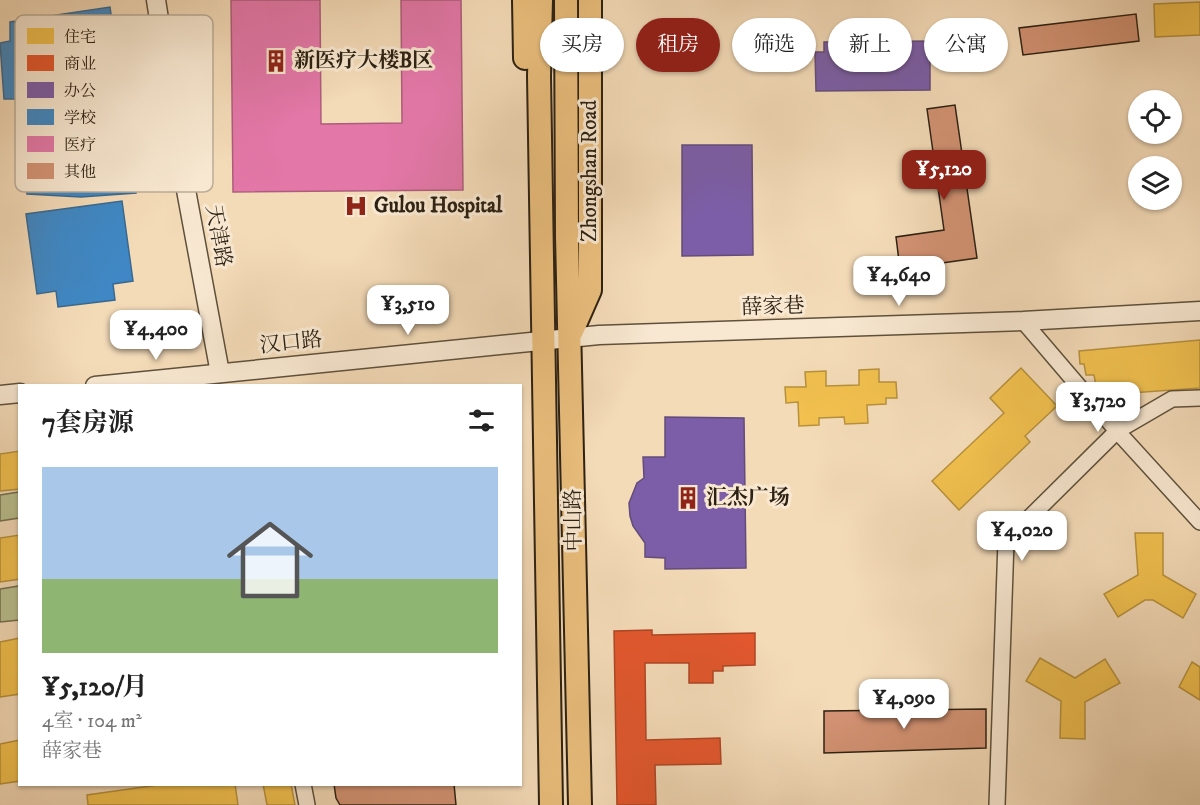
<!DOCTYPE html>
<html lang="zh">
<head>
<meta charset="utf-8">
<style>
  body { margin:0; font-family:"IM FELL DW Pica","Noto Serif SC",serif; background:#f2f2f2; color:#222; height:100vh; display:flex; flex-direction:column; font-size:22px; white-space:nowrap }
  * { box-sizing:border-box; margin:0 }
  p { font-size:20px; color:#767676 }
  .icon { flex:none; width:33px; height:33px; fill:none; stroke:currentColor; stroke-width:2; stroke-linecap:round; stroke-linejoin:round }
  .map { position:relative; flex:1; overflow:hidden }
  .panel { position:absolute; left:18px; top:384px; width:504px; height:402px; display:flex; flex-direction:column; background:#fff; border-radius:0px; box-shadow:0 2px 4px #0004 }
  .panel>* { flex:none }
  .guide { position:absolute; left:540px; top:18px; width:570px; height:54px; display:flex; gap:12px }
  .fabs { position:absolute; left:1128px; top:90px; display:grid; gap:12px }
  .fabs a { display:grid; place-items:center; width:54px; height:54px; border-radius:50%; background:#fff; box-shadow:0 2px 4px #0004; font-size:30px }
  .price { position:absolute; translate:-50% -51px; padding:0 14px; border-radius:12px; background:#fff; color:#222; font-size:20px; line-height:39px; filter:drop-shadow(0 2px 3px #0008) }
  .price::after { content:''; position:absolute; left:50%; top:36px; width:18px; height:14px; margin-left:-9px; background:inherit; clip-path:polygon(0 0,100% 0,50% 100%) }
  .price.on { background:#8f2418; color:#fff }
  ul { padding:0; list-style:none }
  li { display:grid; align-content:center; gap:12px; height:318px; padding:0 24px }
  li span { display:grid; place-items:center; height:186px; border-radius:0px; color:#555 }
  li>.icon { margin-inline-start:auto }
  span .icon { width:108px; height:108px; fill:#fffc; stroke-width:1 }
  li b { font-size:26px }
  h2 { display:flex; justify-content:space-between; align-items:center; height:72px; padding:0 24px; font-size:26px }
  .tag { padding:0 21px; border-radius:27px; background:#fff; box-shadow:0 2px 4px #0004; font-size:21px; line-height:54px }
  .tag.on { background:#8f2418; color:#fff }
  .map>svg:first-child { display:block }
  .green { fill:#bac08f; stroke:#737051; stroke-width:1.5 }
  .homes { fill:#f2c14e; stroke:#b7913c; stroke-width:1.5 }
  .shops { fill:#e4572e; stroke:#ad4726; stroke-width:1.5 }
  .offices { fill:#7b5ea7; stroke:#634c7b; stroke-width:1.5 }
  .schools { fill:#3f88c5; stroke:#396990; stroke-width:1.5; fill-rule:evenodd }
  .health { fill:#e377a8; stroke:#ac5d7b; stroke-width:1.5 }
  .building { fill:#d29273; stroke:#2c2113; stroke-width:1.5 }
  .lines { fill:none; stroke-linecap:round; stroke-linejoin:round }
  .minor-casing { stroke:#5e503c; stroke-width:18 }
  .tertiary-casing { stroke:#5e503c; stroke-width:21 }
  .primary-casing { stroke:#2c2113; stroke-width:26 }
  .minor { stroke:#f8e8d1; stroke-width:15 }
  .tertiary { stroke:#f8e8d1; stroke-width:18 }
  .primary { stroke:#eabe7c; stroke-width:22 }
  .labels { text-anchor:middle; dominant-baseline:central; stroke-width:6; stroke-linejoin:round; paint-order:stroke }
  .poi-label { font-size:21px; font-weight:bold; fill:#2c2113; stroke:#f8e8d1; text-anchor:start }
  .street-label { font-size:21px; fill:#2c2113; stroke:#f8e8d1 }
  .key { fill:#f8e8d1; stroke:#bbac98; stroke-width:1.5 }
  .key-label { font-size:16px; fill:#2c2113 }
</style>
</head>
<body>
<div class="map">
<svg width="1200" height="805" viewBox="0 0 1200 805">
  <rect width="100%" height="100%" fill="#f4dbb8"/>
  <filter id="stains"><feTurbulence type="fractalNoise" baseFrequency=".00333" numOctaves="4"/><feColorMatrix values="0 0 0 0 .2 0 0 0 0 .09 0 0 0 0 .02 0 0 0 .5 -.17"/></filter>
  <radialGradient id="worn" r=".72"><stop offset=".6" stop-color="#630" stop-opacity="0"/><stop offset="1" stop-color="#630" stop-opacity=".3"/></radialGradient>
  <g class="green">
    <polygon points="19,492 19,518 0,521 0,495"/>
    <polygon points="19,586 19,620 0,622 0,589"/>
  </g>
  <g class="homes">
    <polygon points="1200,2 1200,35 1155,37 1154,4"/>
    <polygon points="1200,340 1200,388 1103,395 1102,384 1096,386 1094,375 1086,375 1084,364 1080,364 1079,351"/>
    <polygon points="1021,368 1057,406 1025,436 1030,442 959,510 932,481 1004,413 990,398"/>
    <polygon points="879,369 879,382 896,382 897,398 886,398 886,404 867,405 868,423 845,424 844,417 819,418 819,425 799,426 798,402 786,403 785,387 806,387 805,372 826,371 826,386 859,385 859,370"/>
    <polygon points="20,451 20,489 0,491 0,454"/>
    <polygon points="1135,533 1163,533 1163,575 1196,594 1183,618 1153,600 1145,600 1118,617 1104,594 1138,575"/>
    <polygon points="20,535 20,579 0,582 0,538"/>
    <polygon points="20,638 20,694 0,697 0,642"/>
    <polygon points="1040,658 1075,678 1105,659 1120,683 1085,702 1085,739 1060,738 1061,701 1026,681"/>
    <polygon points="1192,662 1200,667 1200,700 1179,687"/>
    <polygon points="20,740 20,781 0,784 0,744"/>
    <polygon points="165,784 235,784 238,805 88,805 87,795"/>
    <polygon points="263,784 291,784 295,805 267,805"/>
  </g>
  <polygon class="shops" points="652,630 652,635 755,633 755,665 723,666 723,671 713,671 713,683 689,683 689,663 645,663 646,740 720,738 721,764 655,765 656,805 617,805 614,631"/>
  <g class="offices">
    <polygon points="930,41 930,90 816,91 815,52 824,52 824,42"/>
    <polygon points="682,145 752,145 753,255 682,256"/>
    <polygon points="665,417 744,418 746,568 665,569 665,558 645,557 645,543 633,526 630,516 629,503 637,483 644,478 643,457 665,457"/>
  </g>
  <g class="schools">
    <path d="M110 7 136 193 81 197 27 194 24 173 29 168 16 99H4L0 43 10 41V22ZM72 53 79 104 43 108 37 58Z"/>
    <polygon points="122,201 133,281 113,284 115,300 58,307 56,291 37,294 26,214"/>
  </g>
  <polygon class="health" points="231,0 320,0 321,124 402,123 401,0 461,0 463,190 233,192"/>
  <g class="building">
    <polygon points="1136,14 1139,41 1023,55 1019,28"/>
    <polygon points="955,105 977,258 900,269 896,237 944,230 927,109"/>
    <polygon points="986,709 986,748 824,753 824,711"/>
    <polygon points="334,784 454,784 456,805 340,805 336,798"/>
  </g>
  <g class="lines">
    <g class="minor-casing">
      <g id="minor">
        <polyline points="1023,321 1117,431 1200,522"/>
        <polyline points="303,784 307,805"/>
        <polyline points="997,805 1006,541 1117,431 1172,399 1200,398"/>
      </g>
    </g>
    <g class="tertiary-casing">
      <g id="tertiary">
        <polyline points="156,0 186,190 220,373"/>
        <polyline points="95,386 599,335 1023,321 1200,311"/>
        <polyline points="0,395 20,393"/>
      </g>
    </g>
    <g class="primary-casing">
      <g id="primary">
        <polyline points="524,0 525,58"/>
        <polyline points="541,0 539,76 551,805"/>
        <polyline points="566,0 567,236 580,805"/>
        <polyline points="572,331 590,290 590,0"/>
      </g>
    </g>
    <use href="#minor" class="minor"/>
    <use href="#tertiary" class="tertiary"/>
    <use href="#primary" class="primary"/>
  </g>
  <defs>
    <g id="building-bare" transform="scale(1.8)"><path d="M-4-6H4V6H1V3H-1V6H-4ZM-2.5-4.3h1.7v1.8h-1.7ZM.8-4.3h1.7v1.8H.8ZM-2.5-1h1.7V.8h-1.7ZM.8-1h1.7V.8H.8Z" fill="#8f2418" stroke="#f8e8d1" stroke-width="2.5" paint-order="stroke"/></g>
    <g id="hospital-bare" transform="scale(1.8)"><path d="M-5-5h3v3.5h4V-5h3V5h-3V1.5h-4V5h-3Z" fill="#8f2418" stroke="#f8e8d1" stroke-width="2.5" paint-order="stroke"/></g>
  </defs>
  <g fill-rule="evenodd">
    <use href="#building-bare" x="276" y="61"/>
    <use href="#hospital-bare" x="356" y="206"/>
    <use href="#building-bare" x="688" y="498"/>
  </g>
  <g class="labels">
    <g class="poi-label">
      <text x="294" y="61">新医疗大楼B区</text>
      <text x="374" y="206">Gulou Hospital</text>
      <text x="706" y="498">汇杰广场</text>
    </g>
    <g class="street-label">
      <text transform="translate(590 171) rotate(-90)">Zhongshan Road</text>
      <text transform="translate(218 236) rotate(80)">天津路</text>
      <text transform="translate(773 307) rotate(-2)">薛家巷</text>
      <text transform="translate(291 343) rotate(-6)">汉口路</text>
      <text transform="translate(574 520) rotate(-91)">中山路</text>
    </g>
  </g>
  <rect x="15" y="15" width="198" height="177" rx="9" class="key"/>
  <rect x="27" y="28" width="27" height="16" fill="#f2c14e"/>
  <rect x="27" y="55" width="27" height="16" fill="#e4572e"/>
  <rect x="27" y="82" width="27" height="16" fill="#7b5ea7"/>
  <rect x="27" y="109" width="27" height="16" fill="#3f88c5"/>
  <rect x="27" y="136" width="27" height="16" fill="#e377a8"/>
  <rect x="27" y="163" width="27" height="16" fill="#d29273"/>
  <g class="key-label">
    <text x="64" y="42">住宅</text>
    <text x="64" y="69">商业</text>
    <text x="64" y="96">办公</text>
    <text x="64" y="123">学校</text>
    <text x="64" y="150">医疗</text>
    <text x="64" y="177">其他</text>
  </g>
  <rect width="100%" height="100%" filter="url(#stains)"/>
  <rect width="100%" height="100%" fill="url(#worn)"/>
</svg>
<div class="fabs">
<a><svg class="icon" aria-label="locate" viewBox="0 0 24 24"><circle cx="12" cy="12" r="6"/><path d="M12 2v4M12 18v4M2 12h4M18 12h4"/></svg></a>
<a><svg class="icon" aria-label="layers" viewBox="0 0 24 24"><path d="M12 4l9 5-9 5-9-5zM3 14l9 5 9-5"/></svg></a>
</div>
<b class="price on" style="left:944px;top:201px">¥5,120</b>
<b class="price" style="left:899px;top:307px">¥4,640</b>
<b class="price" style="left:408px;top:336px">¥3,510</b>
<b class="price" style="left:156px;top:361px">¥4,400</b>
<b class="price" style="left:1098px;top:433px">¥3,720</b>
<b class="price" style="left:1022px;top:562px">¥4,020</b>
<b class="price" style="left:904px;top:730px">¥4,090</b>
<div class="guide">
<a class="tag">买房</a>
<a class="tag on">租房</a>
<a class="tag">筛选</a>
<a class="tag">新上</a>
<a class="tag">公寓</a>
</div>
<section class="panel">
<h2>7套房源<svg class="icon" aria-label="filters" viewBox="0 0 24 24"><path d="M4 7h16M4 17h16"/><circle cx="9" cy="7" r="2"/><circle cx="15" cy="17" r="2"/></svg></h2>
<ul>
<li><span style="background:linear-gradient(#a9c7e8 60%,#8fb573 0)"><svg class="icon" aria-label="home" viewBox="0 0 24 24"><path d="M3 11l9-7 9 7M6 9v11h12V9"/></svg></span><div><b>¥5,120/月</b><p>4室 · 104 m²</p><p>薛家巷</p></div></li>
</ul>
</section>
</div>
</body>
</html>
